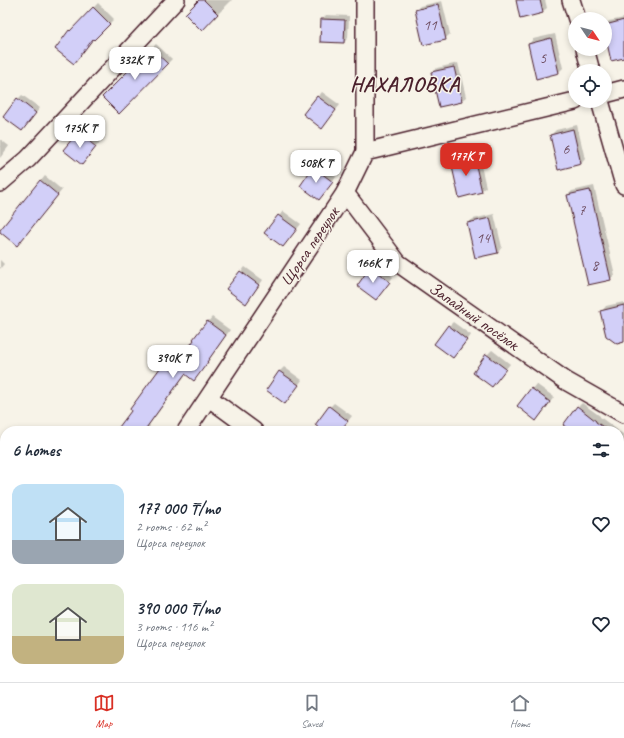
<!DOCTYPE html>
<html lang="en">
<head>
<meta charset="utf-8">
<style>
  body { margin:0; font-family:Caveat,sans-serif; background:#f2f2f3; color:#1f2937; height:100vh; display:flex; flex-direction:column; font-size:15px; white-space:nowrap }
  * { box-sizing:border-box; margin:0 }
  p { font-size:13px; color:#747a83 }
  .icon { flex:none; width:22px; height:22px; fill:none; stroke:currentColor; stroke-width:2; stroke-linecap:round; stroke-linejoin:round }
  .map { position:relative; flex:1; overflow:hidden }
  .panel { position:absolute; left:0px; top:426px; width:624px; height:256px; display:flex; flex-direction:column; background:#fff; border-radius:16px 16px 0 0; box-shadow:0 2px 6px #0003 }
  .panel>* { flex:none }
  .needle { width:26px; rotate:125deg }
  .controls { position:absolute; left:568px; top:12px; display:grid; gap:8px }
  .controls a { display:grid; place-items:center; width:44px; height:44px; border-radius:50%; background:#fff; box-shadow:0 2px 6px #0003; font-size:20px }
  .price { position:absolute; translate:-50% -34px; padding:0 9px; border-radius:8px; background:#fff; color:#222; font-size:13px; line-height:26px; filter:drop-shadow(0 1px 2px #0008) }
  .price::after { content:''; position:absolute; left:50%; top:24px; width:12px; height:9px; margin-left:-6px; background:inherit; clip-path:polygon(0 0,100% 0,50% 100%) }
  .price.selected { background:#d93025; color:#fff }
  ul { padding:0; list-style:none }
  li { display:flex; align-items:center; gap:12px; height:100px; padding:0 12px }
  li span { display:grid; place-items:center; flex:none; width:112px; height:80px; border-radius:12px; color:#555 }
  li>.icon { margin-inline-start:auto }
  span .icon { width:48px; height:48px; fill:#fffc; stroke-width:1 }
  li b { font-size:17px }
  h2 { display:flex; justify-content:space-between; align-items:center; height:48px; padding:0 12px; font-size:17px }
  .dock { display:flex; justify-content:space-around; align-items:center; height:56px; border-top:1px solid #e0e1e3; background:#fff; font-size:11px; color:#747a83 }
  .dock a { display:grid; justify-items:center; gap:2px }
  .dock .selected { color:#d93025 }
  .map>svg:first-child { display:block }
  .shadow { fill:#0003 }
  .building { fill:#d2cff8; stroke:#4a1f2b }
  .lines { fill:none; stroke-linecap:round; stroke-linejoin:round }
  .minor-casing { stroke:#4a1f2b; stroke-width:20 }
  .minor { stroke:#f7f3e8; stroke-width:17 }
  .labels { text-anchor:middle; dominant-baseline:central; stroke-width:3; stroke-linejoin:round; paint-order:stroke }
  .number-label { font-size:15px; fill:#6c4b5e }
  .street-label { font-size:17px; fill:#4a1f2b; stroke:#f7f3e8 }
  .district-label { font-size:21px; font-weight:bold; letter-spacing:1px; fill:#4a1f2b; stroke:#f7f3e8 }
</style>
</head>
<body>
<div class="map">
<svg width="624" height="682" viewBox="0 0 624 682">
  <rect width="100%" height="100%" fill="#f7f3e8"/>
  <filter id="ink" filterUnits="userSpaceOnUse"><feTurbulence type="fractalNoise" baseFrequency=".025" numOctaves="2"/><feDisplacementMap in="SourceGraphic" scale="8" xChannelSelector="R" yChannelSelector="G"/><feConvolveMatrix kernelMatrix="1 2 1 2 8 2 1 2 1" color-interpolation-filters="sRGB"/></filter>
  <g filter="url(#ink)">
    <g class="shadow">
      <polygon points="200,0 232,0 207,25"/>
      <polygon points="517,0 545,0 547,8 542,12"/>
      <polygon points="442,1 450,34 445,39 416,10 420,6"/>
      <polygon points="98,3 114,19 94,39 75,27"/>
      <polygon points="326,15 349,16 348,38 344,42 322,20"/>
      <polygon points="624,18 624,57 605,29 605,25 609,21"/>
      <polygon points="555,34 563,68 558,73 529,44 533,39"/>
      <polygon points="156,44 172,59 119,113 104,97"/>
      <polygon points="458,63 466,97 461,101 432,72 437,68"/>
      <polygon points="322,92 340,105 322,127 305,114"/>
      <polygon points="22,95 40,108 22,130 18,99"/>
      <polygon points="577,125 585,159 581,164 551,135 556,130"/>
      <polygon points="83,128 100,142 86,159 78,133"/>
      <polygon points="0,139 9,146 0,158"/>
      <polygon points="478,153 486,187 481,191 452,163 456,158"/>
      <polygon points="318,163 336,177 323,194 301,186 314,168"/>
      <polygon points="45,176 62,190 17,245 0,231"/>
      <polygon points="594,186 615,275 610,279 568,195 572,191"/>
      <polygon points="283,211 301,224 283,246 266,233"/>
      <polygon points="494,214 502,247 498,252 468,223 473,219"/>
      <polygon points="0,260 4,264 0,269"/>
      <polygon points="375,263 393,277 380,294 371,268"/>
      <polygon points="245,267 263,280 250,298 228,289"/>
      <polygon points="624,302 624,341 602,311 606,306"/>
      <polygon points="212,317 230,330 198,375 186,374 149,425 150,426 146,431 117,431 164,365 168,360 176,366 196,340 194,339"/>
      <polygon points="453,322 471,335 458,353 453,357 449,326"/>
      <polygon points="492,350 510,364 496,381 474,373 487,355"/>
      <polygon points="284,367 302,380 289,398 267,389 280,371"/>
      <polygon points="536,384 554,397 541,415 518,406"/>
      <polygon points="334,403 352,416 340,431 325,431 330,407"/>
      <polygon points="582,403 600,416 600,417 619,431 573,431 578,407"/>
      <polygon points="619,431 624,435 624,470 619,466"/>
      <polygon points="619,661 624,668 624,682 599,682 596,678 596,677 619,677"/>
      <polygon points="199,677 204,677 211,682 195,682"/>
      <polygon points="520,677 536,677 542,682 516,682"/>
    </g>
    <g class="building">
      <polygon points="199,0 204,0 218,14 202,31 185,14"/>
      <polygon points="516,0 540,0 543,13 520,19"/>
      <polygon points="438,4 446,40 423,45 415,10"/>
      <polygon points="93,7 110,24 94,40 93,39 74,64 55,49 69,30 70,31"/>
      <polygon points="321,19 345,20 344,43 320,42"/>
      <polygon points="624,20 624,58 611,61 605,34 605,25"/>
      <polygon points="551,38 559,73 536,79 528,44"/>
      <polygon points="151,48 168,64 119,114 102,97"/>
      <polygon points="454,67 462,102 439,107 431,72"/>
      <polygon points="317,96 336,110 322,129 303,114"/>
      <polygon points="17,98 36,113 22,131 3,117"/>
      <polygon points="573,129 581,164 558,170 550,135"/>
      <polygon points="78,132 96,147 82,165 63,150"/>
      <polygon points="474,157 482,192 459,198 451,162"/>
      <polygon points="313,167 333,182 319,200 300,186"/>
      <polygon points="40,180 58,195 17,246 0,232 0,230"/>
      <polygon points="590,190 611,280 588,285 567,195"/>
      <polygon points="278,215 297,229 283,247 264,233"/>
      <polygon points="490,218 498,253 475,258 467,223"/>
      <polygon points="370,267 390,282 376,300 357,286"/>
      <polygon points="240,271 259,285 246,304 226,289"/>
      <polygon points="624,305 624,342 617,344 606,336 600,311"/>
      <polygon points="207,321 226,335 207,362 208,362 194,381 185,374 144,431 116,431 131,411 130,409 163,364 172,370 194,340 193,339"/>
      <polygon points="448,325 467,340 453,358 434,344"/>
      <polygon points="486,354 506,369 492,387 473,373"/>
      <polygon points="279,371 299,385 285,404 266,390"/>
      <polygon points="531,388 550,402 536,421 517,406"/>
      <polygon points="329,406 348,421 340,431 323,431 315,425"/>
      <polygon points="577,406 596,421 596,422 609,431 571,431 563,425"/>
    </g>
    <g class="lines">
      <g class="minor-casing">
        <g id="minor">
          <polyline points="365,0 365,152"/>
          <polyline points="571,0 577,19"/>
          <polyline points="585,49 591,71"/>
          <polyline points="605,94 624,89"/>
          <polyline points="600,101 624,185"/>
          <polyline points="0,183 28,159 176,0"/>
          <polyline points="345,193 398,263 566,381 624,414"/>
          <polyline points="209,398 254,431"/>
          <polyline points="186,431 345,193 365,152 575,101"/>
          <polyline points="568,677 572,682"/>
          <polyline points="12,682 16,677"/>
        </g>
      </g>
      <use href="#minor" class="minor"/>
    </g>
  </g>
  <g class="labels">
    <g class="number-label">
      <text x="430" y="25">11</text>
      <text x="543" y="58">5</text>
      <text x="566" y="149">6</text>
      <text x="582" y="210">7</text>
      <text x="483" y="238">14</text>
      <text x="595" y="265">8</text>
    </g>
    <g class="street-label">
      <text transform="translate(310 246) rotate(-56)">Щорса переулок</text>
      <text transform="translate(474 316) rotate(35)">Западный посёлок</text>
    </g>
    <g class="district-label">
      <text x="405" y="84">НАХАЛОВКА</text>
    </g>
  </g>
</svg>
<div class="controls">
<a><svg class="needle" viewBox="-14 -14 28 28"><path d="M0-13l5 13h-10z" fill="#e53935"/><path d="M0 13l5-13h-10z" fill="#747a83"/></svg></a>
<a><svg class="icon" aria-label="locate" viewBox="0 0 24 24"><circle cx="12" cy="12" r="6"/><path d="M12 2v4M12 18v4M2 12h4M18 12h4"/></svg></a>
</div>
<b class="price" style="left:135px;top:81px">332K ₸</b>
<b class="price" style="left:80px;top:149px">175K ₸</b>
<b class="price selected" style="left:466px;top:177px">177K ₸</b>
<b class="price" style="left:316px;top:184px">508K ₸</b>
<b class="price" style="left:373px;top:284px">166K ₸</b>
<b class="price" style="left:173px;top:379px">390K ₸</b>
<section class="panel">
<h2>6 homes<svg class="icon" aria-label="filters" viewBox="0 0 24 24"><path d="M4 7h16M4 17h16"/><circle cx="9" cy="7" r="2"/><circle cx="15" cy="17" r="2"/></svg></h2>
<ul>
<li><span style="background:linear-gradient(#bfe0f5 70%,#9aa5b1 0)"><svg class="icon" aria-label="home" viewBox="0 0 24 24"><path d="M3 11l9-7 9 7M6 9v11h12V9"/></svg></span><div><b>177 000 ₸/mo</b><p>2 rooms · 62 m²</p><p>Щорса переулок</p></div><svg class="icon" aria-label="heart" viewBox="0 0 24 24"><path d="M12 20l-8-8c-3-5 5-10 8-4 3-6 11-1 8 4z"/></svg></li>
<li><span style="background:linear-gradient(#dfe7d0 65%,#c2b280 0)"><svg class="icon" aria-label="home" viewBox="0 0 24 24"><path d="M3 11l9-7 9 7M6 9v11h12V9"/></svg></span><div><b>390 000 ₸/mo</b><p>3 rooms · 116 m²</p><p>Щорса переулок</p></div><svg class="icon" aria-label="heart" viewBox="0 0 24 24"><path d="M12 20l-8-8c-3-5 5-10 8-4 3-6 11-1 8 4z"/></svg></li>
</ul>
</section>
</div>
<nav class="dock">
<a class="selected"><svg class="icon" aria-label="map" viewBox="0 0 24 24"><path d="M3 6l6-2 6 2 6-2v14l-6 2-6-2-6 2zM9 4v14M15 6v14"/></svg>Map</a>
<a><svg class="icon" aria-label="saved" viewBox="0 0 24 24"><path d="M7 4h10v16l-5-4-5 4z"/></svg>Saved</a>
<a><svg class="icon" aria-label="home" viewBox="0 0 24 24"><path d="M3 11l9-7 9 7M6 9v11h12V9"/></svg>Home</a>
</nav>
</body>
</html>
